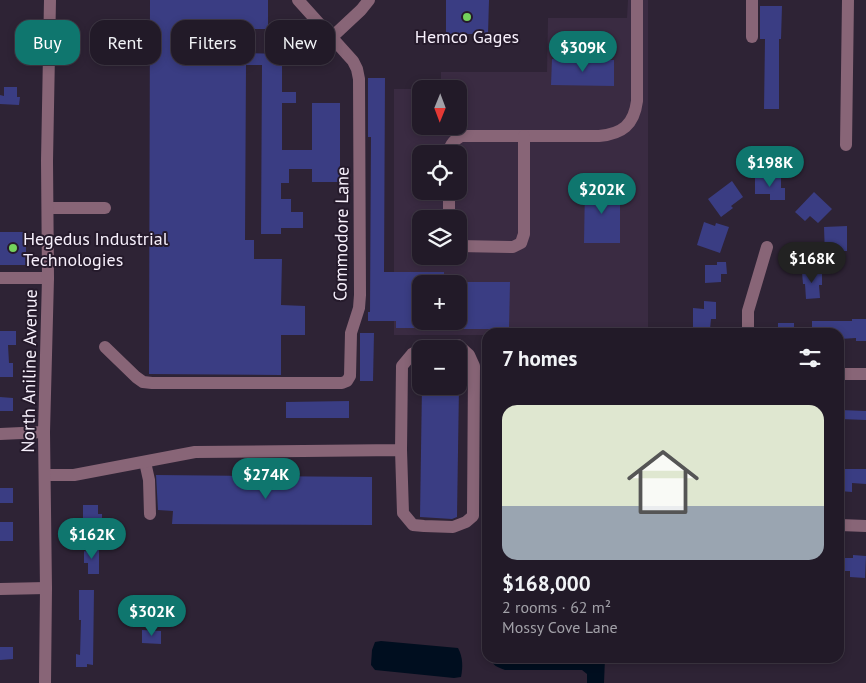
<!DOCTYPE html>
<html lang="en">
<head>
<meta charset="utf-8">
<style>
  body { margin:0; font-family:"PT Sans",sans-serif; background:#2e2734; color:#f1f3f6; height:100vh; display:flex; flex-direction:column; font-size:19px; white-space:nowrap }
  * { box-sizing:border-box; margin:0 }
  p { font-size:16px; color:#a2a1a8 }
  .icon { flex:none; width:28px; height:28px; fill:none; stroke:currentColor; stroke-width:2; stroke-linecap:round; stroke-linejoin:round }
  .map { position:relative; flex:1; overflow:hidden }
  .panel { position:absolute; left:482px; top:328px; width:362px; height:335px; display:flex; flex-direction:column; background:#221a28; border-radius:15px; box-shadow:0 2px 8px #0003,0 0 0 1px #3f3845 }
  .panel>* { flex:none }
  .hud { position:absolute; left:15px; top:20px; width:392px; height:45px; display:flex; gap:10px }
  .needle { width:32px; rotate:181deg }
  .buttons { position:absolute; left:412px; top:80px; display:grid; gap:10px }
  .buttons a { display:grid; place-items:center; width:55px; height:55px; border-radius:10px; background:#221a28; box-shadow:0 2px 8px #0003,0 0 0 1px #3f3845; font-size:25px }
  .price { position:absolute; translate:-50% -42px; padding:0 11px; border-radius:18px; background:#0f766e; color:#fff; font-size:16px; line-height:32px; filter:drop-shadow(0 1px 2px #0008) }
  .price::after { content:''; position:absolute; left:50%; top:30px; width:15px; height:11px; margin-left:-8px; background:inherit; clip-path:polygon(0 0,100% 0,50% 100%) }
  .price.current { background:#222; color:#fff }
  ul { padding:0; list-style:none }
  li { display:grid; align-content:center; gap:10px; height:265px; padding:0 20px }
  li+li { border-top:1px solid #3f3845 }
  li span { display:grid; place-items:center; height:155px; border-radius:15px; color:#555 }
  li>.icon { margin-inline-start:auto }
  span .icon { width:90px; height:90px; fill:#fffc; stroke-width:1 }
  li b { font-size:21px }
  h2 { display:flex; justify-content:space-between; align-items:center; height:60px; padding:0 20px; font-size:21px }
  .tag { padding:0 18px; border-radius:15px; background:#221a28; box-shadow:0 2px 8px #0003,0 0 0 1px #3f3845; font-size:18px; line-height:45px }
  .tag.current { background:#0f766e; color:#fff }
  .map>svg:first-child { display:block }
  .built { fill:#3a2b42; fill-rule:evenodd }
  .water { fill:#000e1f }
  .building { fill:#3a3d83 }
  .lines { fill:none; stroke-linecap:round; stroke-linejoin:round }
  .minor { stroke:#886577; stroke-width:12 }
  .poi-dot { fill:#74d25c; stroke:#251a2b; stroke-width:2 }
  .labels { text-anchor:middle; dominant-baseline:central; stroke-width:4; stroke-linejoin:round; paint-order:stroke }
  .poi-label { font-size:18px; fill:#f7f0fc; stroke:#251a2b }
  .street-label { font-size:18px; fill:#f7f0fc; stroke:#251a2b }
</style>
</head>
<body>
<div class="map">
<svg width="866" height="683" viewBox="0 0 866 683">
  <rect width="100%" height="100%" fill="#2e2335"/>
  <path class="built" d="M628 0H648V332H488L487 335H394V89H421V126H459V89H441V72H547L548 18H627ZM421 154H459V191H421ZM421 219H459V256H421ZM421 284H459V321H421Z"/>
  <g class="water">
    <path d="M381 641 458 648C463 657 463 667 461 677L454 678 375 670 371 665 372 650 375 642Z"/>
    <path d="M491 658H605L604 683H587V674L582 670H505C498 667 492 666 491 658Z"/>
  </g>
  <g class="building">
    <polygon points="150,0 268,0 268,29 247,29 247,53 282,54 282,92 296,92 296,103 282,103 282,150 312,150 312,103 340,103 340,182 312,182 312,169 289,169 289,183 281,183 281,199 291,199 291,212 303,212 303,228 281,228 281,234 261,234 262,65 246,65 245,240 254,240 254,259 282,259 281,305 305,306 305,335 281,335 281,375 149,374"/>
    <polygon points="446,0 489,0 488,34 446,34"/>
    <polygon points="760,6 782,6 781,39 779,39 779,109 764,109 765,39 760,39"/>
    <polygon points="552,59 614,60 614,86 551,85"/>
    <polygon points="368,78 385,78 384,272 444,272 444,284 421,284 421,328 396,328 396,321 368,321 368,312 370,312 371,137 368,137"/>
    <polygon points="4,87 17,87 17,97 20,97 19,105 0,104 0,95 4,96"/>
    <polygon points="755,177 781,177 781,188 785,188 785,200 770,200 770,194 755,194"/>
    <polygon points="732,181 743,197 731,206 733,208 721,217 708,199"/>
    <polygon points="585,186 620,186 620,243 584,243"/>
    <polygon points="814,192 832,209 818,223 810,216 805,221 795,212"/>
    <polygon points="704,222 715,226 716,223 729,227 720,253 697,245"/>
    <polygon points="847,226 847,251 835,251 835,256 825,256 824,227"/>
    <rect x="0" y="232" width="26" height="33"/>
    <polygon points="717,262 726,262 727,274 721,274 721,282 705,283 705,265 717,265"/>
    <polygon points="822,271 822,285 819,285 820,298 806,299 805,284 803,284 802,272"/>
    <polygon points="459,282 510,282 509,329 459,329"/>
    <polygon points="704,301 716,302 716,319 711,319 710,329 693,328 693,308 704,309"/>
    <polygon points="852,319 866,319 866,341 856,341 856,338 840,339 840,332 812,332 812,321 852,321"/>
    <rect x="778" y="323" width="16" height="9"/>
    <polygon points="0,331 16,331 16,345 8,345 9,363 13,363 13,377 0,377"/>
    <polygon points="360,333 374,333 373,381 360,381"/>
    <polygon points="422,386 459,386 457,517 452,519 420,517"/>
    <polygon points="0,397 13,398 13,411 0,411"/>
    <polygon points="349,401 349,418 286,418 286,402"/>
    <polygon points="840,410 866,411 866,420 840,419"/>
    <polygon points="840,469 866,469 866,484 852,483 852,492 840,491"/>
    <polygon points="156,475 372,477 372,525 172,524 173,511 158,510"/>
    <rect x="0" y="488" width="13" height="15"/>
    <polygon points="83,505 98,505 98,514 102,514 102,521 111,521 111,533 90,533 90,519 83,519"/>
    <rect x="0" y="522" width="13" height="19"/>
    <polygon points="88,546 97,546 97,549 99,549 99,574 88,574 88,563 84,563 84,551 88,552"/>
    <polygon points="853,555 866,556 865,578 850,577 850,571 840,571 840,560 844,560 844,558 853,558"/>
    <polygon points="79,590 94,590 93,665 87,664 87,667 76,667 76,654 80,655 81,620 79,620"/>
    <polygon points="142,630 161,631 161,644 142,643"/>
    <polygon points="0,647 13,647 13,659 0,660"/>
  </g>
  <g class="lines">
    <g class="minor">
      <polyline points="752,37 752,0"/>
      <polyline points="331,38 361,10 369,0"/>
      <polyline points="846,145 848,0"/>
      <path d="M449 154C449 145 454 140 461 136H599C622 134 634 125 637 101V0"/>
      <polyline points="48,208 105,208"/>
      <polyline points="449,219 449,191"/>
      <polyline points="459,246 513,247 521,243 524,234 524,136"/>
      <polyline points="0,278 48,278"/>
      <polyline points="748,332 748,311 767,247"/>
      <polyline points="105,347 136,377 143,382 152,383 342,383 347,381 350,376 351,333 359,308 360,295 359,79 357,69 353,61 298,0"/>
      <polyline points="840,374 866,374"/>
      <polyline points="0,434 44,432"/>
      <polyline points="145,462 149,480 150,514"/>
      <polyline points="45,475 74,475 195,452 401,450 403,513 413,525 424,526 453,527 466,522 473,516 474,366 469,355 458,345 426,346 412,354 402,366 401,450"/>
      <polyline points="840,525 866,526"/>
      <polyline points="0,589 46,588"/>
      <polyline points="45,683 46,588 44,432 48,278 47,161 50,0"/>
    </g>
  </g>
  <g class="poi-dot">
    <circle cx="467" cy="17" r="5"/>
    <circle cx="13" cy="248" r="5"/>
  </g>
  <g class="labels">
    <g class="poi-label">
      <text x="467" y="36">Hemco Gages</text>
      <text x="23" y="238" text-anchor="start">Hegedus Industrial<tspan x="23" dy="21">Technologies</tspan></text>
    </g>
    <g class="street-label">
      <text transform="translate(341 234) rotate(-89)">Commodore Lane</text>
      <text transform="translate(29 371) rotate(-89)">North Aniline Avenue</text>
    </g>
  </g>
</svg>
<div class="buttons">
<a><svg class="needle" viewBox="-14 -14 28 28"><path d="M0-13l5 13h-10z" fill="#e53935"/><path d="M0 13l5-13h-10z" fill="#a2a1a8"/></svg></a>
<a><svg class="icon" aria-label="locate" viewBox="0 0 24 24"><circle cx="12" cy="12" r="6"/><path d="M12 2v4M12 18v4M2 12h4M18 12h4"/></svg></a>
<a><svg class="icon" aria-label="layers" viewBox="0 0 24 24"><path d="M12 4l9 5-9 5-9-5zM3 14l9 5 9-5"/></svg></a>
<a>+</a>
<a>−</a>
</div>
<b class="price" style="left:583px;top:73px">$309K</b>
<b class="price" style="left:770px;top:188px">$198K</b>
<b class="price" style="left:602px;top:215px">$202K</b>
<b class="price current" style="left:812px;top:284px">$168K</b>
<b class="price" style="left:266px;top:500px">$274K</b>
<b class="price" style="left:92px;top:560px">$162K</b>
<b class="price" style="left:152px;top:637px">$302K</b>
<div class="hud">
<a class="tag current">Buy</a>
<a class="tag">Rent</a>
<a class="tag">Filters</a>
<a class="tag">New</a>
</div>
<section class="panel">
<h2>7 homes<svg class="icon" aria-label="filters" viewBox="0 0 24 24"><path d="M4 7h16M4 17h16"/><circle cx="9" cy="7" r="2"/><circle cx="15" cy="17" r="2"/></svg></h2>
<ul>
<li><span style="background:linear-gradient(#dfe7d0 65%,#9aa5b1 0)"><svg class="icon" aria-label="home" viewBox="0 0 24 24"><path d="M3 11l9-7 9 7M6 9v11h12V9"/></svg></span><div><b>$168,000</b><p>2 rooms · 62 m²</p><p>Mossy Cove Lane</p></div></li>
</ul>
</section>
</div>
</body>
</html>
